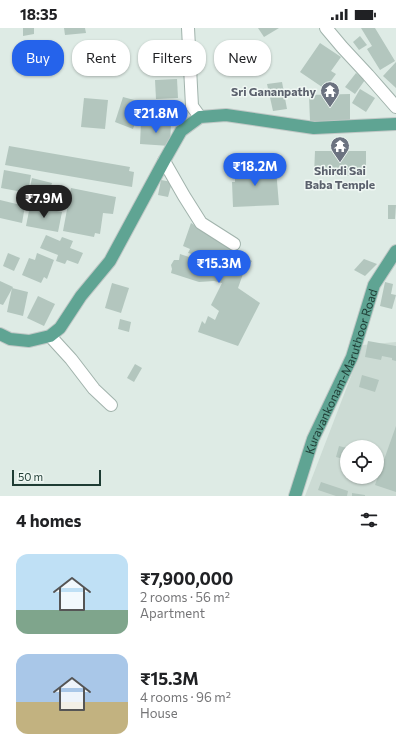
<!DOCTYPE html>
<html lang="en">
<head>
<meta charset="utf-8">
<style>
  body { margin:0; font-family:Commissioner,sans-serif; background:#f6f6f6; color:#202124; height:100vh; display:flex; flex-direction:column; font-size:15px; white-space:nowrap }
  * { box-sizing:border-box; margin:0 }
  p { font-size:13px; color:#757577 }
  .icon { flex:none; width:22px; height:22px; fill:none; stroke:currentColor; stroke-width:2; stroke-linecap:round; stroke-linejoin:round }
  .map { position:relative; height:468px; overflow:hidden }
  .sheet { display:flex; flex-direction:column; background:#fff; flex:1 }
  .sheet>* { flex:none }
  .hud { position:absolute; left:12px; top:12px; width:372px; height:36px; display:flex; gap:8px }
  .buttons { position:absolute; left:340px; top:412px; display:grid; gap:8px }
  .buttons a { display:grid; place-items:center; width:44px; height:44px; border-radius:50%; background:#fff; box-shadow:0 1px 3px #0004; font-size:20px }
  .scale { position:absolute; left:12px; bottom:10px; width:89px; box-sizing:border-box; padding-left:4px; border:2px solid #1e3c34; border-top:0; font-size:11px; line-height:14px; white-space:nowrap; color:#1e3c34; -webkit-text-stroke:3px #eff7f3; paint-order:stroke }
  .price { position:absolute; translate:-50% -34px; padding:0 9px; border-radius:14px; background:#2563eb; color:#fff; font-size:13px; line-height:26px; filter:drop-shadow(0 1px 2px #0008) }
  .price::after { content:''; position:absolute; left:50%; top:24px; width:12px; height:9px; margin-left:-6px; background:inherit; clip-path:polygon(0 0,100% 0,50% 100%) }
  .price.active { background:#222; color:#fff }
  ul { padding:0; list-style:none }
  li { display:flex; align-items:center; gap:12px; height:100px; padding:0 16px }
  li span { display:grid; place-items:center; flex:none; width:112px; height:80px; border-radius:12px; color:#555 }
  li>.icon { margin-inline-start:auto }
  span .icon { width:48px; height:48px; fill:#fffc; stroke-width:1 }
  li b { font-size:17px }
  h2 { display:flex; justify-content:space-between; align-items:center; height:48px; padding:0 16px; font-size:17px }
  .pill { padding:0 14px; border-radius:16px; background:#fff; box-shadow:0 1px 3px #0004; font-size:14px; line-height:36px }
  .pill.active { background:#2563eb; color:#fff }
  .status { display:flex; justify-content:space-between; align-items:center; height:28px; padding:0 20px; background:#fff; direction:ltr }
  .status svg { height:11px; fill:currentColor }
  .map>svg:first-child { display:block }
  .built { fill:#ccdbd4; fill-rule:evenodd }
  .building { fill:#b3c6be }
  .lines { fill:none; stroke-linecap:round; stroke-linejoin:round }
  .minor-casing { stroke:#a1b3ac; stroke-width:14 }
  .major-casing { stroke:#c0c8c6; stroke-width:14 }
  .minor { stroke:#fff; stroke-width:12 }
  .major { stroke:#5fa493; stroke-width:12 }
  .labels { text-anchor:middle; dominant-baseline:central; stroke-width:3; stroke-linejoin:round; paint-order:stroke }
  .worship-label { font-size:12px; font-weight:bold; fill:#5b616d; stroke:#eff7f3; text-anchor:end }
  .street-label { font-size:12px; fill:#1e3c34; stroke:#eff7f3 }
</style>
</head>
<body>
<div class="status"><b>18:35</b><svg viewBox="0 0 49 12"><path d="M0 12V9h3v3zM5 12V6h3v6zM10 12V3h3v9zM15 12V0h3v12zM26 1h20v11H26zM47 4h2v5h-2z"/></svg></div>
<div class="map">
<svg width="396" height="468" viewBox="0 0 396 468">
  <rect width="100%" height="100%" fill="#deebe5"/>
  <path class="built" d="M396 314V468H305L363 317ZM347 419H377V449H347Z"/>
  <g class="building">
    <polygon points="23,0 34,0 34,6 23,8"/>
    <polygon points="64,0 85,0 86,5 65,7"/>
    <polygon points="258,0 279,0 264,9"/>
    <polygon points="361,0 375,0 395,33 380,42 367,21 372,18"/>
    <polygon points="360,8 367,17 359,22 353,14"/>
    <polygon points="320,15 341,29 331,43 336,46 325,61 300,44"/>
    <polygon points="396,34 396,60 383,48"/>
    <polygon points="356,45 365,52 355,66 345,59"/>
    <polygon points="177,51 178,70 156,71 155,52"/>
    <polygon points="282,54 287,81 273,83 267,56"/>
    <polygon points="360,61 375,70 366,84 352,75"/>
    <polygon points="350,66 350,94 310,93 309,67"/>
    <polygon points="123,69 142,74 133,101 115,94"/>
    <polygon points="84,70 108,72 105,101 81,99"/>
    <polygon points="141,94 171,95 170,118 140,116"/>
    <polygon points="9,118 130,139 129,143 134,144 132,159 5,137"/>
    <polygon points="315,123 366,123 366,148 314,147"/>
    <polygon points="252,132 253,143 276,141 279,177 233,179 232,154 235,154 235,144 240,143 239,133"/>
    <polygon points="4,142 31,147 28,165 1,160"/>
    <polygon points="32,150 52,155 48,169 29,164"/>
    <polygon points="161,152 172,154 168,169 158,167"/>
    <polygon points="71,160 116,169 113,186 103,185 100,206 95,205 94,209 63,203"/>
    <polygon points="0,172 25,178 22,195 0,190"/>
    <polygon points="388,177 396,177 395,191 388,191"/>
    <polygon points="30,178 62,184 58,204 26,198"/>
    <polygon points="191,195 252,233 243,246 238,260 260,275 238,318 198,304 202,293 205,296 208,288 215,292 219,283 211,277 222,255 214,253 199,254 171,245 172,241 171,237 174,232 179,232 180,226 192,230 192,226 188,225 190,221 183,218"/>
    <polygon points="46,207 60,213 62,209 73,213 70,220 83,225 78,236 67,232 65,236 56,233 58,227 40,220"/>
    <polygon points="8,225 20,230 14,243 3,238"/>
    <polygon points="37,225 54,232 47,251 44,249 41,255 22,247 29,230 35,232"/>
    <polygon points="364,231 377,236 365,248 354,242"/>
    <polygon points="0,253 13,259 3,277 0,276"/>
    <polygon points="385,254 393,256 391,266 396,267 392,281 380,278"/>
    <polygon points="112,255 129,260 121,285 105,280"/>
    <polygon points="12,260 28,264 23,288 7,284"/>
    <polygon points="38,268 55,276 44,298 27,290"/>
    <polygon points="120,291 131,294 129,304 118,301"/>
    <polygon points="368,313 396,318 396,333 392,332 392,330 382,328 381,332 365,329"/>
    <polygon points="135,336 142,340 134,354 127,350"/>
    <polygon points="362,347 379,352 375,364 359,359"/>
    <polygon points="396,398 396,464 375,457"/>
    <polygon points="339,418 347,420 347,432 336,429"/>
    <polygon points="321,454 348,463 347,468 336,468 318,462"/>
    <polygon points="352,465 365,467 365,468 352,468"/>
  </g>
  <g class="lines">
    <g class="minor-casing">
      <g id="minor">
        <polyline points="188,0 192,78 200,89"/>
        <polyline points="326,0 342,19 368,47 396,79"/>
        <polyline points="164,133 184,168 201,195 234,216"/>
        <polyline points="50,308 71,331 94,361 111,377"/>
      </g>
    </g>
    <g class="major-casing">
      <g id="major">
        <polyline points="0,306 10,311 29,313 50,308 60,300 81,268 110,233 164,133 181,103 200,89 226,87 314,100 396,96"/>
        <path id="s1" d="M295 468 296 465 313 411 352 329 374 257 396 223"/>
      </g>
    </g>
    <use href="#minor" class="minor"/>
    <use href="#major" class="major"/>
  </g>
  <defs>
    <g id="temple-pin" transform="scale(1)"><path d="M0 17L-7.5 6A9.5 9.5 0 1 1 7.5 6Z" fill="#6b7280" stroke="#eff7f3"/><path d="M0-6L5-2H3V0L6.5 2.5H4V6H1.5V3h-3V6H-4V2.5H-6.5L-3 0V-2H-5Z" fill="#fff"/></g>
  </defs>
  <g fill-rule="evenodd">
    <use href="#temple-pin" x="330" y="63"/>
    <use href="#temple-pin" x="340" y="118"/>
  </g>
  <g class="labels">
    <g class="worship-label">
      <text x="316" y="63">Sri Gananpathy</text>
      <text x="340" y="142" text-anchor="middle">Shirdi Sai<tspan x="340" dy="14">Baba Temple</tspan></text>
    </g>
    <g class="street-label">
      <text stroke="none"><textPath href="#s1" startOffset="133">Kuravankonam-Maruthoor Road</textPath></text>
    </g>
  </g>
</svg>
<div class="buttons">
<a><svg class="icon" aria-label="locate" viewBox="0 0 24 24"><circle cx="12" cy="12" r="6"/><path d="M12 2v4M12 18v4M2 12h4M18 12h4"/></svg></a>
</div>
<div class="scale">50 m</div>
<b class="price" style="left:156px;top:106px">₹21.8M</b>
<b class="price" style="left:255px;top:159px">₹18.2M</b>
<b class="price active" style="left:44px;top:191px">₹7.9M</b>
<b class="price" style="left:219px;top:256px">₹15.3M</b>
<div class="hud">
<a class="pill active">Buy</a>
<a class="pill">Rent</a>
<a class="pill">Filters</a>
<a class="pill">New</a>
</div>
</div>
<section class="sheet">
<h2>4 homes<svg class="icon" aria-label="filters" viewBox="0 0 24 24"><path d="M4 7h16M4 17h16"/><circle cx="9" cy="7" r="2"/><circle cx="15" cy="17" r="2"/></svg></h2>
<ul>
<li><span style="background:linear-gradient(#bfe0f5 70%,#7fa58c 0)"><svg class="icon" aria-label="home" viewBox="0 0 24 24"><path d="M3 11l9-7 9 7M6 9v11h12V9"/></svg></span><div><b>₹7,900,000</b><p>2 rooms · 56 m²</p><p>Apartment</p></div></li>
<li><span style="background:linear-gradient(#a9c7e8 60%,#c2b280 0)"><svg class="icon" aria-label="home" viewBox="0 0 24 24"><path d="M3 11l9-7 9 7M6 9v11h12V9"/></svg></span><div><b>₹15.3M</b><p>4 rooms · 96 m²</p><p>House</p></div></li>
</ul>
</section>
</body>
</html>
